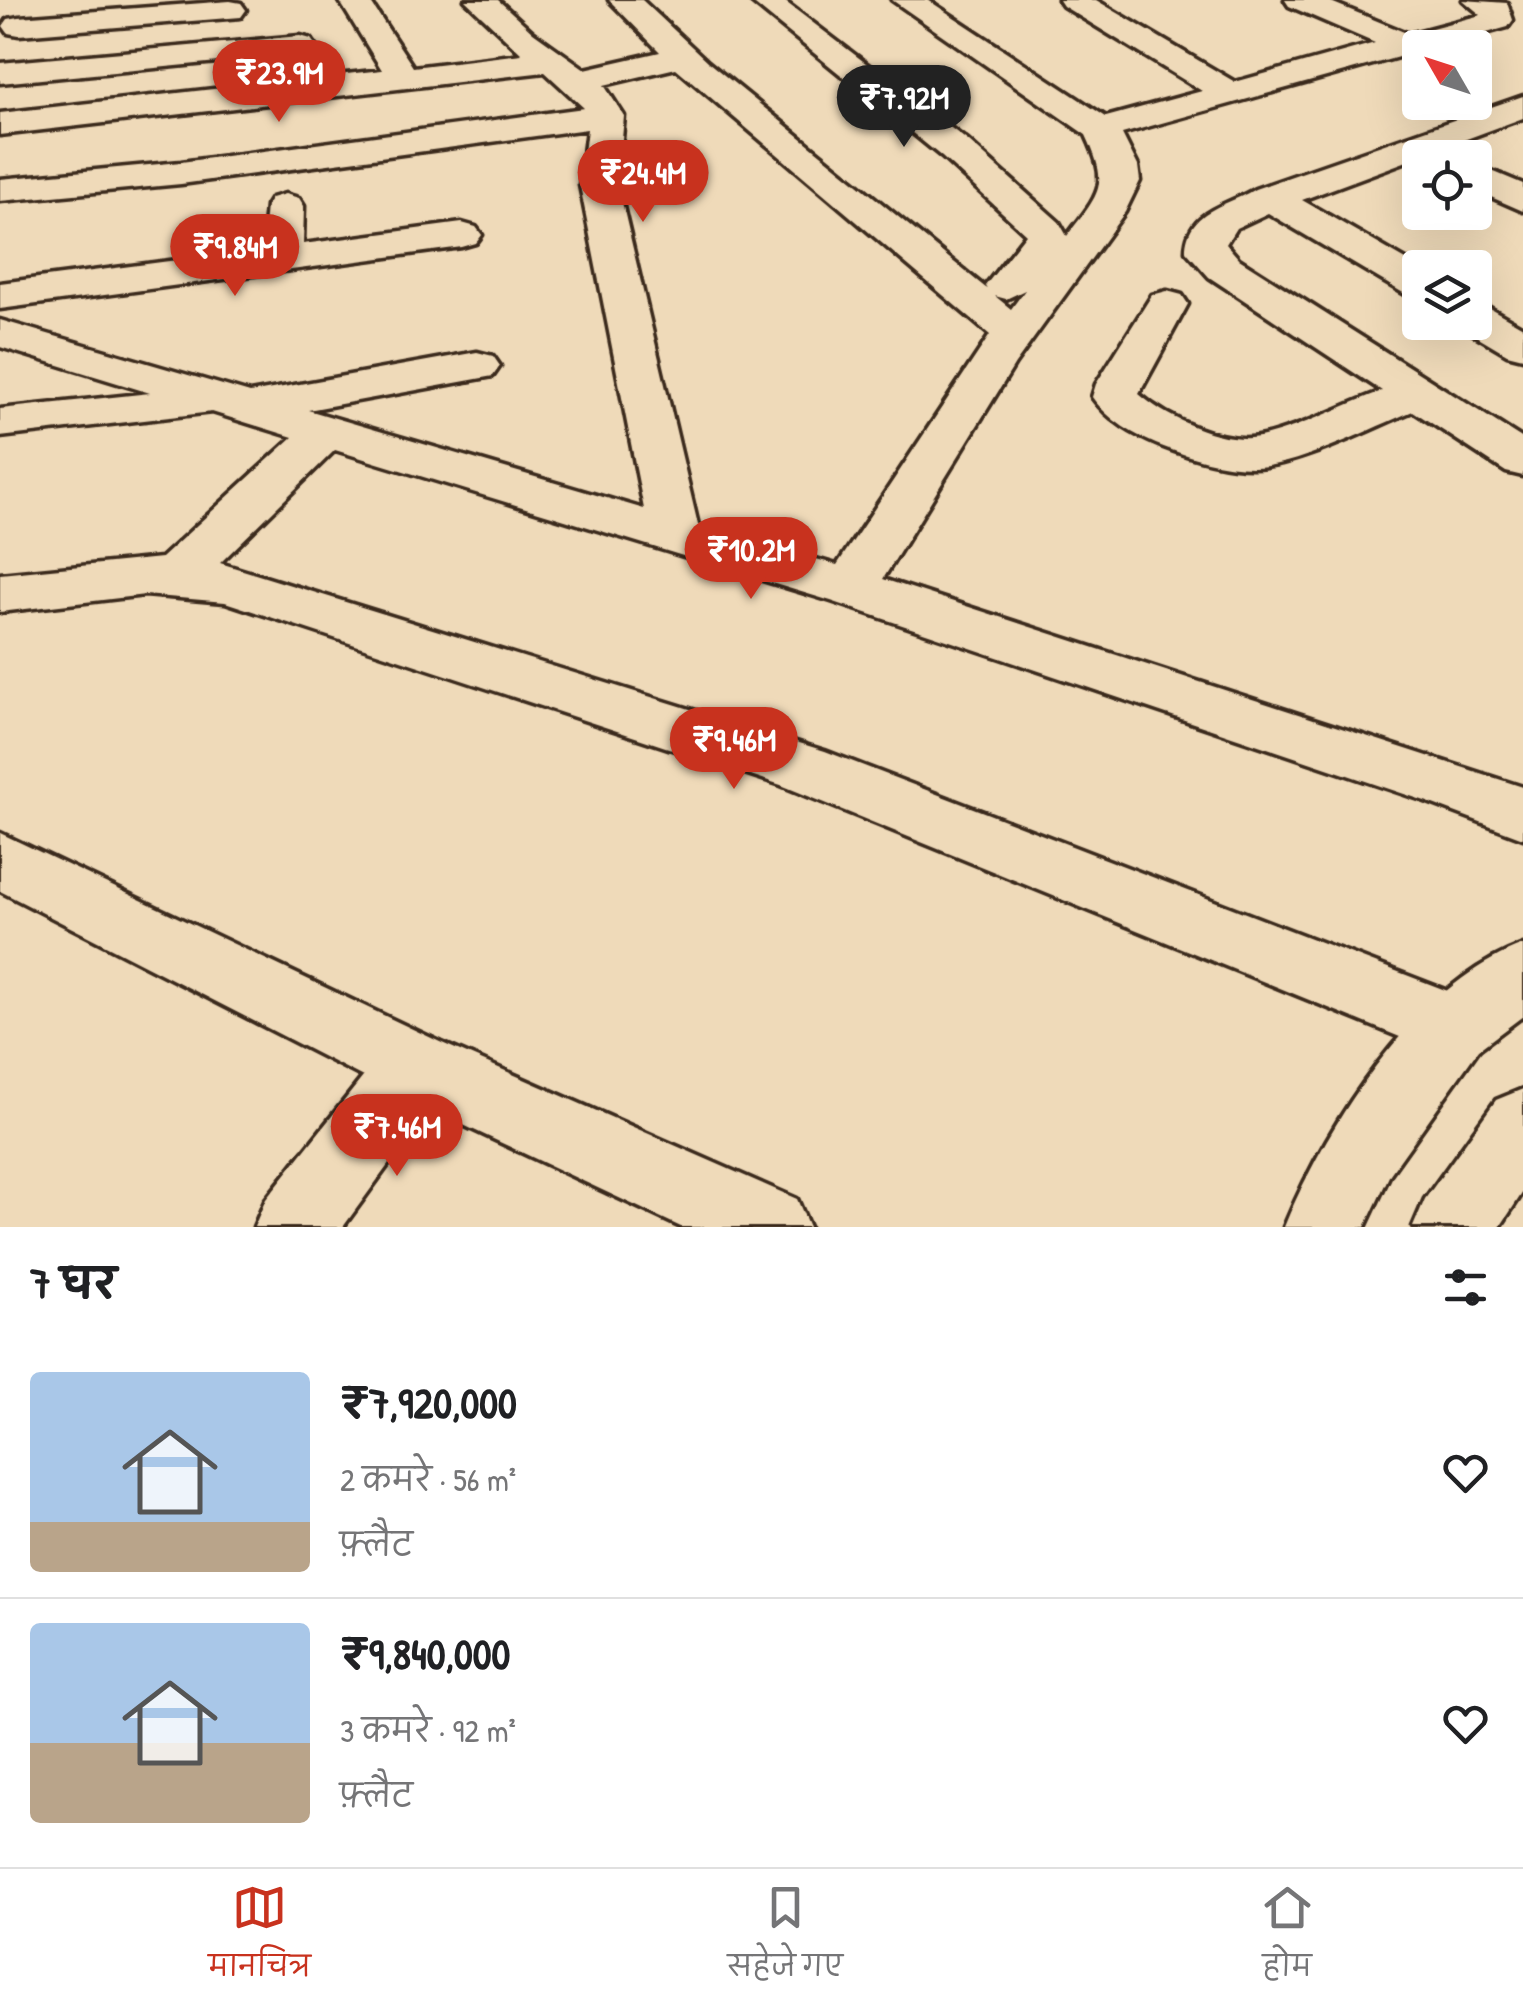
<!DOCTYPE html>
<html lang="hi">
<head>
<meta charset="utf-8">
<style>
  body { margin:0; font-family:"Patrick Hand","Playpen Sans Deva",sans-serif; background:#f6f6f6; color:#202124; height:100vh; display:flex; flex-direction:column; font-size:38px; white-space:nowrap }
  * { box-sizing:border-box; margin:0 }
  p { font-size:32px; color:#757577 }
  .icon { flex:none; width:55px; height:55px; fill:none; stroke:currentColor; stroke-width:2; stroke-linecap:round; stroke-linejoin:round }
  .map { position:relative; height:1227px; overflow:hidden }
  .panel { display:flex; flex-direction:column; background:#fff; flex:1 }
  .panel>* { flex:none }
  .needle { width:65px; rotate:309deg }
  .tools { position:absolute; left:1402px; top:30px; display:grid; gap:20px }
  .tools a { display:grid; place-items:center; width:90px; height:90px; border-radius:10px; background:#fff; box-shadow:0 10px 40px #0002; font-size:50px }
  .price { position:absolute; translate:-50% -85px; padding:0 22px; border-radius:35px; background:#c8321e; color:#fff; font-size:32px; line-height:65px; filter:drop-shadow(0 2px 5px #0008) }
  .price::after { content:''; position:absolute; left:50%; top:60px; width:30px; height:22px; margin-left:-15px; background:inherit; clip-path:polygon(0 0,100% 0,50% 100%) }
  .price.selected { background:#222; color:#fff }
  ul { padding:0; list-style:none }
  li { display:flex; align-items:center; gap:30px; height:250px; padding:0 30px }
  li+li { border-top:2px solid #e0e0e0 }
  li span { display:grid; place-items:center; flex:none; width:280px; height:200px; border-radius:10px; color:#555 }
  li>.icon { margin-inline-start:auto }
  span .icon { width:120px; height:120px; fill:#fffc; stroke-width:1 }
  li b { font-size:42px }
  h2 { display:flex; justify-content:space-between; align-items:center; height:120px; padding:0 30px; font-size:42px }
  .tabs { display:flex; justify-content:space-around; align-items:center; height:140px; border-top:2px solid #e0e0e0; background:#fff; font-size:28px; color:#757577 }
  .tabs a { display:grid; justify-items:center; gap:5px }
  .tabs .selected { color:#c8321e }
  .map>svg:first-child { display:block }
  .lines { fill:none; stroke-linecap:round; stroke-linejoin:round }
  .minor-casing { stroke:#3b2a1e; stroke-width:7 }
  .major-casing { stroke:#3b2a1e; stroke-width:7 }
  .minor { fill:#efdab9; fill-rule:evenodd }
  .major { fill:#efdab9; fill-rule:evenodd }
</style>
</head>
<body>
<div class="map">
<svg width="1523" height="1227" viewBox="0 0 1523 1227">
  <rect width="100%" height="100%" fill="#efdab9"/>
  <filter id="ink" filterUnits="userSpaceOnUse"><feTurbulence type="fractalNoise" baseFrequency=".01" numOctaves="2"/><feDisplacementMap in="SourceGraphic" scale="20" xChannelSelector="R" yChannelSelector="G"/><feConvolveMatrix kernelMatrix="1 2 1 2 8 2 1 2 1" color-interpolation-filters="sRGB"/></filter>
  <g filter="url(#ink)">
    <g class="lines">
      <g class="minor-casing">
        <g id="minor">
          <path d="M339 0H369L413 67 522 54 465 0H498L533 32 585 69 660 52 609 0H642L708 62 987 289 985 286 1026 234 942 157 749 0H783L968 141 1059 222 1067 236C1100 192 1110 187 1086 135L892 0H928L1106 117 1202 91 1063 6 1059 0H1096L1235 82 1375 43 1289 6 1285 0H1326L1409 34 1481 15 1463 0 1507 3 1513 20 1508 27 1433 48H1420V51L1122 134 1138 166 1140 181 1125 212 1015 364 883 579 1523 787V838L1425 801 831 601 335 450 220 563 825 751 1479 1003 1490 1026 1479 1049 1454 1059 781 785 225 602 145 595 0 612V574L161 558 293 437 212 412 0 437V409L150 393 0 347V320L250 393 477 352 493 356 500 366 493 376 308 410 644 509 580 185 587 129 181 184 0 201V179L181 162 584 108 545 72 0 135V113L382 70ZM676 68 990 335 837 565 698 525 618 185 624 116 604 85ZM1025 290 1011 309 995 296 1006 299Z"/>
          <polygon points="230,1 241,3 246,10 241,17 19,35 8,33 3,26 8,19 19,17"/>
          <polygon points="300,36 311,39 316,46 311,53 0,83 0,63"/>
          <path d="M1523 96V118L1302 200 1420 268V298L1405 294 1268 213 1236 228 1226 244 1239 259 1523 439V476L1506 472 1413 411C1371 428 1295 468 1252 467 1222 467 1189 457 1161 446 1134 435 1109 421 1092 397L1096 384 1152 295 1167 291 1182 295 1188 304 1139 394C1168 419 1225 446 1264 436 1304 426 1344 405 1382 391L1209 277 1186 251C1187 209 1228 206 1255 189Z"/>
          <polygon points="1475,164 1523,184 1523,211 1475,190"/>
          <polygon points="285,194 299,198 304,206 303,244 462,223 476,227 482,235 476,243 462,247 0,309 0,283 262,249 266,206 271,198"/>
          <polygon points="1475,304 1490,308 1523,327 1523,358 1507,354 1460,326 1457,322 1475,322"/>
          <polygon points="0,833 442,1043 797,1199 809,1227 681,1227 429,1109 343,1227 254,1227 266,1199 363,1077 0,891"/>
        </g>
      </g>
      <g class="major-casing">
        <g id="major">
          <path d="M1523 945V1016L1479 1049 1390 1174 1365 1227H1284C1327 1124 1414 985 1523 945Z"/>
          <polygon points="1523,1089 1523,1192 1500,1227 1413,1227 1425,1199 1496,1100"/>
        </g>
      </g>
      <use href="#minor" class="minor"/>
      <use href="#major" class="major"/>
    </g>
  </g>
</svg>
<div class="tools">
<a><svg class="needle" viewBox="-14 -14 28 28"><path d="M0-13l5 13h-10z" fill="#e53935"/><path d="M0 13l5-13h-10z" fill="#757577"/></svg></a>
<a><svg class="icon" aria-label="locate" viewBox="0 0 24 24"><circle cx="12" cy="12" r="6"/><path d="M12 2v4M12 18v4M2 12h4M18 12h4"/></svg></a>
<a><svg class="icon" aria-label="layers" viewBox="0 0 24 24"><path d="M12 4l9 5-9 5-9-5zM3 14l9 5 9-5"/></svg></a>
</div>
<b class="price" style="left:279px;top:125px">₹23.9M</b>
<b class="price selected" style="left:904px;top:150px">₹7.92M</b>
<b class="price" style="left:643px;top:225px">₹24.4M</b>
<b class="price" style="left:235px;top:299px">₹9.84M</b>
<b class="price" style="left:751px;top:602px">₹10.2M</b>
<b class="price" style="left:734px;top:792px">₹9.46M</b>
<b class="price" style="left:397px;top:1179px">₹7.46M</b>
</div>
<section class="panel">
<h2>7 घर<svg class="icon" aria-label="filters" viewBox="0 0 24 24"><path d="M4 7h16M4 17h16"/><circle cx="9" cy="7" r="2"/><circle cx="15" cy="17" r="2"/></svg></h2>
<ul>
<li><span style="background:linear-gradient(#a9c7e8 75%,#b9a48a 0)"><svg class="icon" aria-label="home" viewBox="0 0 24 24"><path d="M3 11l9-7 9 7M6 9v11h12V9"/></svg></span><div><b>₹7,920,000</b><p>2 कमरे · 56 m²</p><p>फ़्लैट</p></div><svg class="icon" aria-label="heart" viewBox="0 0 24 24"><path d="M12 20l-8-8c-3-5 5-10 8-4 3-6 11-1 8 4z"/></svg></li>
<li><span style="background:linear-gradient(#a9c7e8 60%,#b9a48a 0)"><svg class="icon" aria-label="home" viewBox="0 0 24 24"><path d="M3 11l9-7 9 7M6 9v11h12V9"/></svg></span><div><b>₹9,840,000</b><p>3 कमरे · 92 m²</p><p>फ़्लैट</p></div><svg class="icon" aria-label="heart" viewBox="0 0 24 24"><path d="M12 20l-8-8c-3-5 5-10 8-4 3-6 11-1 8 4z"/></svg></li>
</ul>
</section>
<nav class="tabs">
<a class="selected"><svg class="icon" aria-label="map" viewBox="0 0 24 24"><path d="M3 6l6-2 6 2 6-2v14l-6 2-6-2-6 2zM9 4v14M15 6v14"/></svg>मानचित्र</a>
<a><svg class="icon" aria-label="saved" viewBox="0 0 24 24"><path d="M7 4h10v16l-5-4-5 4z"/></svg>सहेजे गए</a>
<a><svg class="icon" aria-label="home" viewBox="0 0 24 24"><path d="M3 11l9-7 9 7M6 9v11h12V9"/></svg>होम</a>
</nav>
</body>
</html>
